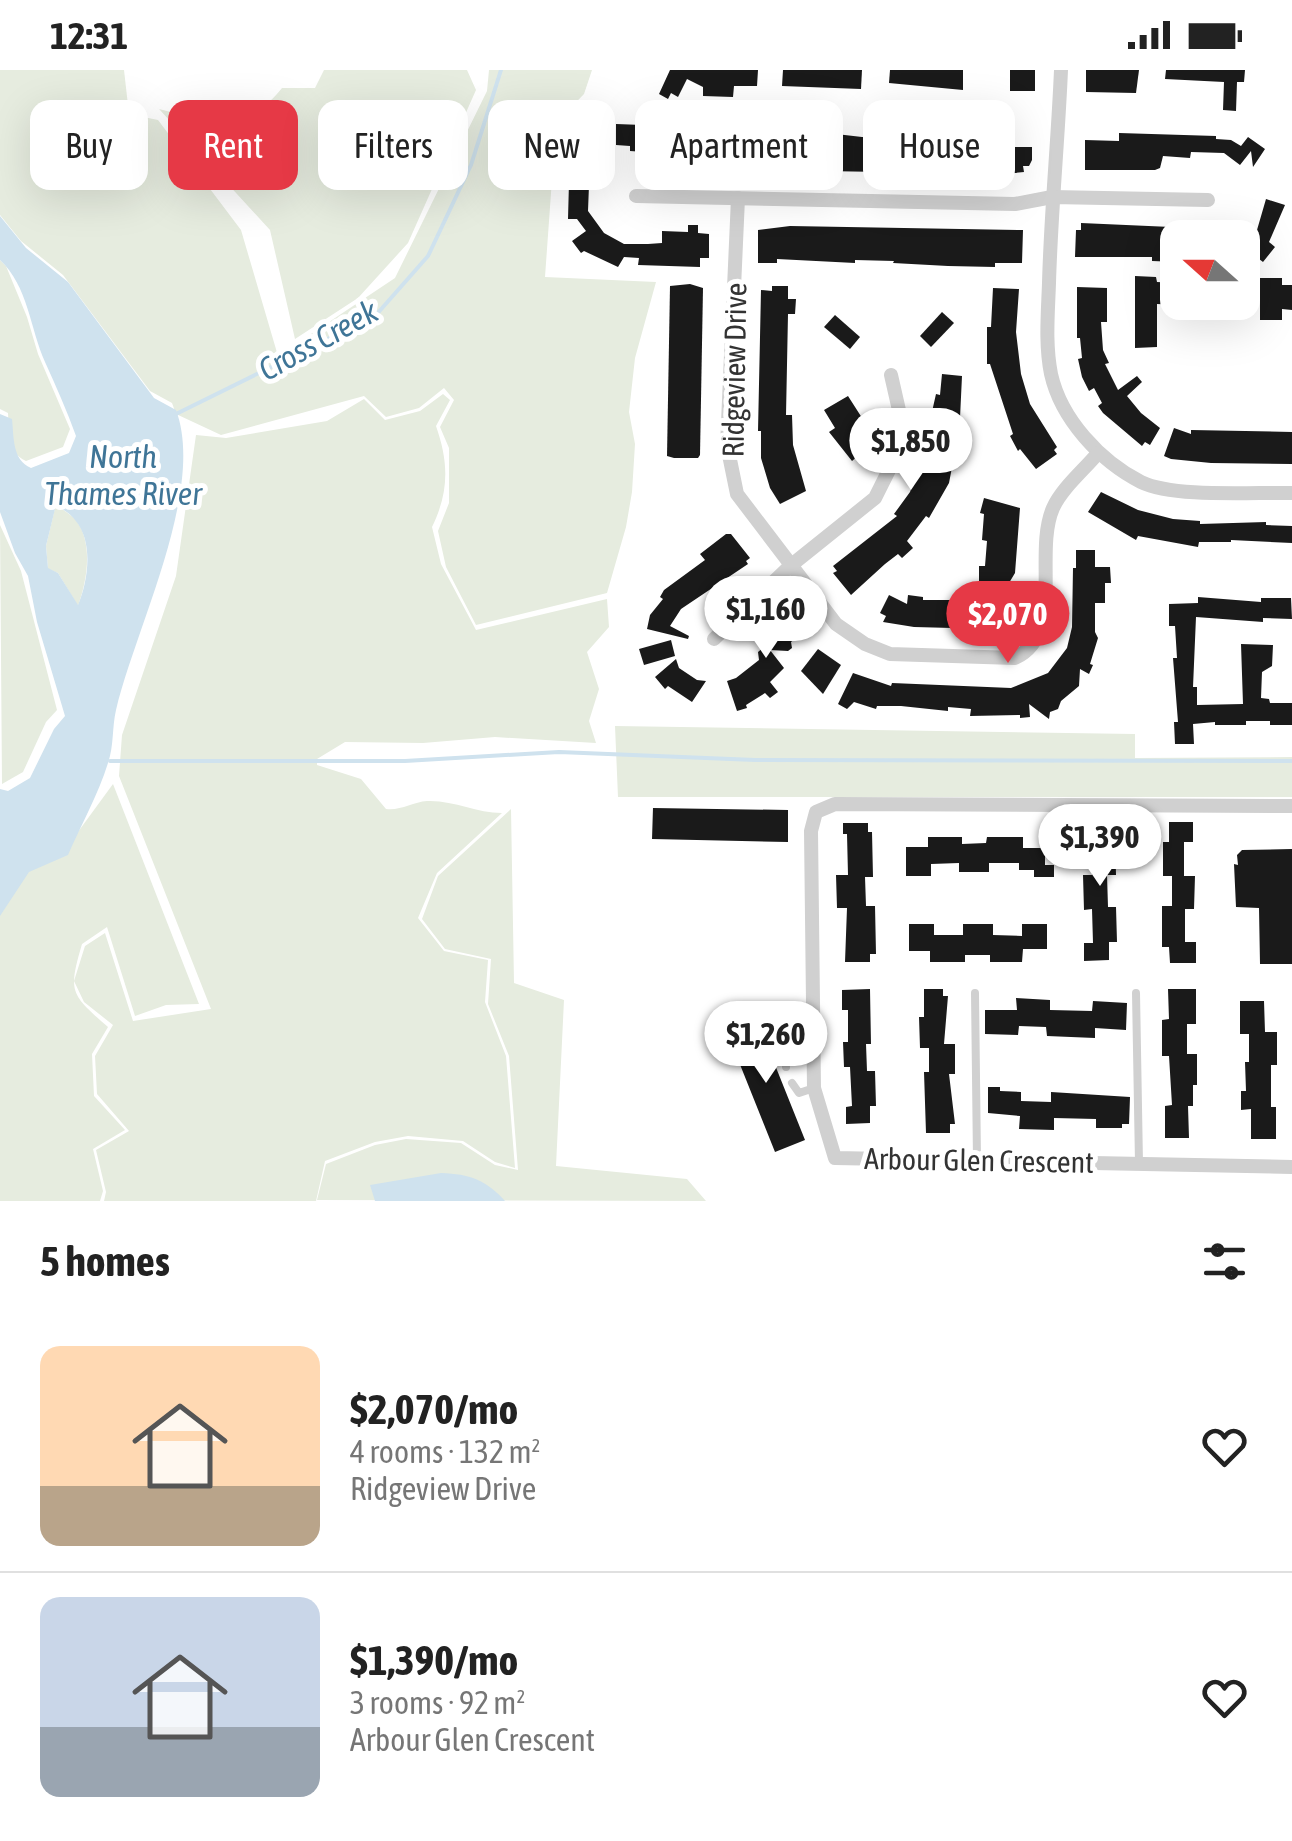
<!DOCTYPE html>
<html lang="en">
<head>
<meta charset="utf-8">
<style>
  body { margin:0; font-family:"Asap Condensed",sans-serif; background:#f6f6f6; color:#222; height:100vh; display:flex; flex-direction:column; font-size:38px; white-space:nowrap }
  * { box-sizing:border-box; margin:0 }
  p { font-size:32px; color:#767676 }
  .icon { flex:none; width:55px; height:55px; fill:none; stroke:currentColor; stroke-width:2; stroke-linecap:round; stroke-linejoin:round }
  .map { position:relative; height:1131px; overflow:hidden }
  .panel { display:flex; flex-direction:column; background:#fff; flex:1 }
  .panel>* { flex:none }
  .banner { position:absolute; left:30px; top:30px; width:1232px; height:90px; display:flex; gap:20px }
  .needle { width:65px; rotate:291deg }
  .tools { position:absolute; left:1160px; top:150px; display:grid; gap:20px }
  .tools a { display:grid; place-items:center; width:100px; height:100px; border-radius:20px; background:#fff; box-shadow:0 10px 40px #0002; font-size:50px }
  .price { position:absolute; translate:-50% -85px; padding:0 22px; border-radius:35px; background:#fff; color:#222; font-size:32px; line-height:65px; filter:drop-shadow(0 2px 5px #0008) }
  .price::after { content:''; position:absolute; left:50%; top:60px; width:30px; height:22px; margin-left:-15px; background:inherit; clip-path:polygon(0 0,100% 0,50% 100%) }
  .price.active { background:#e63946; color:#fff }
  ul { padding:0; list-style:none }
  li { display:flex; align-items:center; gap:30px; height:250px; padding:0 40px }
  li+li { border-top:2px solid #e0e0e0 }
  li span { display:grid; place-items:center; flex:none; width:280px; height:200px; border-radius:20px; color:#555 }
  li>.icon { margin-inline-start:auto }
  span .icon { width:120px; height:120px; fill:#fffc; stroke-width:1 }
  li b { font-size:42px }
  h2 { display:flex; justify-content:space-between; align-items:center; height:120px; padding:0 40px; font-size:42px }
  .pill { padding:0 35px; border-radius:20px; background:#fff; box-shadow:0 10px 40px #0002; font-size:35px; line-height:90px }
  .pill.active { background:#e63946; color:#fff }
  .status { display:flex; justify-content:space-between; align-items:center; height:70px; padding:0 50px; background:#fff; direction:ltr }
  .status svg { height:28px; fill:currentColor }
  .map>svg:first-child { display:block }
  .green { fill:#e6ecdf }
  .water { fill:#cfe2ee; fill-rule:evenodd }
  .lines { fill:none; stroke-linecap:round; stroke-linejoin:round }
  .stream { stroke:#cfe2ee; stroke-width:4 }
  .building { fill:#1a1a1a }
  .lane { stroke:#d0d0d0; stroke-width:8 }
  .street { stroke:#d0d0d0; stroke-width:14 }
  .labels { text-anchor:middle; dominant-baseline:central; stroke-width:10; stroke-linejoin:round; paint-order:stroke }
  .street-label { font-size:30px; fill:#333; stroke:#fff }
  .water-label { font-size:32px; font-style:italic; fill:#3f7597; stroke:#fff }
</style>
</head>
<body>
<div class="status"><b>12:31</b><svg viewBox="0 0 49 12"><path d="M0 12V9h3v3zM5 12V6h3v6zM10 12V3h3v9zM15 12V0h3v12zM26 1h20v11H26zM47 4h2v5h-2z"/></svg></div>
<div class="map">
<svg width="1292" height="1131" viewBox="0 0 1292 1131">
  <rect width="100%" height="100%" fill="#fff"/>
  <g class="green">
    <polygon points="0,0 124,0 129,44 158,50 241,160 278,286 395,208 487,21 489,0 592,0 584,24 556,53 545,207 656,212 635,288 629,342 635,374 632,422 626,457 607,523 476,555 446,497 438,461 449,433 449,378 440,357 454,330 444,318 419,338 386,347 364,326 221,365 176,344 172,333 150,321 63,205 21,171 0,145"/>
    <path d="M324 0H467L476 20 408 173 358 228 295 269 270 160 159 39C206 51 249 61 282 18H315Z"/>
    <path d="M0 190 6 196 27 247 38 284 70 359 63 377 26 391C7 383 9 360 8 343L0 339Z"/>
    <path d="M443 324 450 330 436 356C449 393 449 422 432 457L441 494 476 560 607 529 609 557 587 582 599 619 589 651 596 673 495 667 423 673 345 672 317 689V695L361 709 386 739C400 741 413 732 427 731 454 730 476 743 502 743L437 803 418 848 444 881 488 890 485 932 506 986 515 1098 495 1092 463 1071 408 1066 375 1072 325 1091 316 1131H104L106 1122 96 1080 129 1061 97 1024 95 986 113 955 84 932 74 911 85 876 105 863 133 951 211 939 119 706 122 665 176 506 196 365 226 368 327 351 364 329 385 350 420 341Z"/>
    <path d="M56 434C61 439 70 444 75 449 94 472 87 511 78 536L58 503 48 499 46 476Z"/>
    <polygon points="0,455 21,501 57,640 46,652 23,702 2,714"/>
    <polygon points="615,656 1135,664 1135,688 1292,687 1292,727 618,727"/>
    <path d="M113 714 199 934 166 935 135 946 107 857 82 874C68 922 70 924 108 957L92 984 94 1026 125 1060 93 1079 103 1121 100 1131H0V835L25 796 64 781Z"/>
    <polygon points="511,739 514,913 564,930 556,1096 687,1109 706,1131 317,1130 326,1094 375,1075 406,1069 461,1073 495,1095 518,1100 509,986 488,934 491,889 445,879 422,849 438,806"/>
  </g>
  <g class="water">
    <path d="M0 146 26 178 68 212 154 328 176 340C206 420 135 559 116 640 112 657 114 676 108 693 98 725 81 755 68 785L29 802 0 846V719L8 721 30 708 54 659 65 646 37 552 28 506 15 483 0 442V344L12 349C14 367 12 390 31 398L69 383 76 366C67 341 56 316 45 292 30 258 28 216 0 190ZM56 435C62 439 71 444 75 450 94 472 88 511 78 535L58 503 48 498 46 476Z"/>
    <path d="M441 1103C470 1104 486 1110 505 1131H375L370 1115Z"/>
  </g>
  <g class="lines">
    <g class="stream">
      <polyline points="176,344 376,245 428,186 471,95 501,0"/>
      <polyline points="110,691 405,691 559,682 755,690 1292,691"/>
    </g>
  </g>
  <g class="building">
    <polygon points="670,0 758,0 757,16 734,16 733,27 703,26 703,17 687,9 678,27 671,23 668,29 659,24"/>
    <polygon points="783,0 862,0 861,19 782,16"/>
    <polygon points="890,0 963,0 963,20 889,13"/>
    <rect x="1010" y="0" width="25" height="21"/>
    <polygon points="1086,0 1139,0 1136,23 1086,22"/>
    <polygon points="1166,0 1245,0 1244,12 1237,12 1236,41 1223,40 1224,12 1165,9"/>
    <polygon points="616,54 669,56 669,64 705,64 705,60 719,60 719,64 726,64 726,66 758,68 758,65 786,65 786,60 835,61 836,64 862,67 916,68 916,75 955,76 955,69 1005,70 1005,77 1032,77 1032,90 1029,96 1023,96 1024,102 1005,104 702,99 702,94 674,94 674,84 630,81 630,76 616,75"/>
    <polygon points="600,61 614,73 597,93 589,115 588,141 604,163 624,174 648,174 662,173 662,161 688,162 688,155 698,155 698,163 709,164 709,188 700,188 700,197 638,195 639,188 624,187 618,197 584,181 581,183 572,171 586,161 577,149 568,149 569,112 583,78"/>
    <polygon points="1119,63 1216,66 1216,69 1231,70 1241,76 1248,67 1265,79 1253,97 1251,81 1240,95 1224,83 1191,82 1190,88 1163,86 1160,98 1155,100 1085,100 1085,70 1119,71"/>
    <polygon points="1266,129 1285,135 1269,172 1275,177 1263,192 1242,176 1242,165 1250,154 1257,160"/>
    <polygon points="1081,153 1171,157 1171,167 1178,167 1178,192 1152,191 1152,187 1075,187 1076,160 1081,160"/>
    <polygon points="790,156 1023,160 1022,193 995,193 995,197 948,196 893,193 894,191 855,190 855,193 777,189 777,193 758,193 758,160"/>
    <polygon points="1135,206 1156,207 1157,212 1178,213 1178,235 1157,234 1157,277 1135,278"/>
    <polygon points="1260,208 1282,208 1282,215 1292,215 1292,240 1282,239 1282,250 1260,250"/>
    <polygon points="690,214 703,218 700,385 698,388 674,388 667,386 670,216"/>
    <polygon points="772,216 788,216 788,229 796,229 795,244 788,244 786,345 792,345 793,375 806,421 780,434 770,418 761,388 761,361 758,361 761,220 772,221"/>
    <polygon points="1077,217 1107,218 1107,252 1101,252 1103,280 1109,293 1105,294 1118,320 1137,306 1142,312 1127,326 1141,343 1160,358 1150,375 1145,372 1142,376 1103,343 1098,336 1102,333 1094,318 1089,321 1082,307 1078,289 1082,288 1080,268 1077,268"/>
    <polygon points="993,218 1019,219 1016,262 1021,304 1030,334 1057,377 1054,380 1057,384 1036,399 1020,379 1018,381 1010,366 1013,364 990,294 987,294 987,257 991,257"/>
    <polygon points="942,242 954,253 931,277 920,266"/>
    <polygon points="835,245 860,267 850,279 824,257"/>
    <polygon points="942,304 962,306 960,348 948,390 953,392 949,413 929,448 926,446 907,471 913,478 902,488 898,484 885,494 851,525 833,503 837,501 833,496 897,446 894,444 910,422 920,395 936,324 940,325"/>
    <polygon points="848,326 864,351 860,354 870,369 867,371 871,375 852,391 829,362 835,358 824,340"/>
    <polygon points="1174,358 1191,364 1191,360 1292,362 1292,394 1211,393 1171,389 1164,386"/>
    <polygon points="1101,422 1138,440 1173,449 1200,451 1200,454 1266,452 1266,455 1292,456 1292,473 1231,470 1231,472 1199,472 1198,477 1138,466 1136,470 1088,442"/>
    <polygon points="984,428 1020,438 1015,503 1009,513 979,512 979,496 985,496 987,471 982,470 984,444 980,443"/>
    <polygon points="726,464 731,464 750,488 746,491 748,494 681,539 670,556 689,566 688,569 647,559 650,545 663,529 660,527 664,520 705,490 700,484"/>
    <polygon points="1076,480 1095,480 1095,497 1110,497 1111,513 1105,513 1105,533 1095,533 1095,562 1098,568 1090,594 1093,595 1089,604 1080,599 1079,616 1061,631 1058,639 1050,642 1049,649 1029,634 1030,647 1020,648 1020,645 970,646 971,639 948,637 948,641 901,636 877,636 876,639 854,632 847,639 838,634 853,603 891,616 892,613 1011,618 1048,603 1067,578 1072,557 1073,498 1076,498"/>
    <polygon points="889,525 907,534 908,525 923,527 923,530 959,530 999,537 1000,527 1014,528 1012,548 1008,548 1007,558 991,559 914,557 883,552 886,546 880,543"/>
    <polygon points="1198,527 1261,532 1261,528 1291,528 1292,549 1263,548 1263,552 1196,547 1193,617 1197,617 1197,635 1243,634 1241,574 1273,575 1272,596 1262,602 1261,628 1269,629 1270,633 1292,633 1292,655 1270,655 1270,651 1246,651 1246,655 1215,655 1215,652 1193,654 1194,674 1175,674 1174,652 1178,652 1173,588 1177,588 1175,556 1169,556 1169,534 1198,533"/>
    <polygon points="781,537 785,541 788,539 806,560 791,572 792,578 788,581 770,580 784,598 770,612 778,622 770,628 765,623 746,635 747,638 737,641 727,611 736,608 759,590 758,582 769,573 761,562 777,550 772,544"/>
    <polygon points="671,570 675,586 644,595 639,579"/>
    <polygon points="818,579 841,595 823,624 801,601"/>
    <polygon points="676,589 679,598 697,610 706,611 692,632 668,616 665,619 655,607"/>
    <polygon points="653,738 788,740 788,772 652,769"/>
    <polygon points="1108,749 1109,769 1115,769 1116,805 1107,805 1108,837 1116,837 1117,872 1109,872 1109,890 1084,891 1084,873 1093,873 1092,839 1084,840 1083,805 1092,805 1092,771 1082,771 1082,750"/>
    <polygon points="1169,752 1193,752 1193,772 1184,772 1184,806 1195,806 1194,839 1185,839 1185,872 1196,872 1196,893 1170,893 1169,877 1162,877 1162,836 1172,836 1172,806 1163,806 1163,772 1169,772"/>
    <polygon points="843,753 868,753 868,762 872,762 873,807 865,807 866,836 875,836 876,884 870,884 870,892 845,892 847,838 837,838 836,805 848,805 847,764 843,764"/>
    <polygon points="928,767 962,767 962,774 986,773 987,767 1023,767 1023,778 1045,778 1045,795 1054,795 1054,807 1034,807 1034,800 1019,800 1019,793 989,793 989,802 959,802 959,793 931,794 931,806 906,806 906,777 928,777"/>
    <polygon points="1292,779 1292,894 1260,894 1259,838 1236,837 1234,794 1238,795 1237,785 1242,780"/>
    <polygon points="909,854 934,854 934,865 963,865 963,854 993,854 993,865 1022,866 1022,854 1047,854 1047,879 1023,879 1022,892 990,892 990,885 965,885 965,892 930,892 930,881 909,881"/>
    <polygon points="870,919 871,974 866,974 867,1001 875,1001 876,1036 870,1036 870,1053 846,1054 846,1037 852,1036 850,997 844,997 843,972 848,972 848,940 842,940 842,920"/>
    <polygon points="924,919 943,919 943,926 948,926 944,974 955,974 955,1004 949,1004 955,1054 950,1054 950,1063 926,1063 924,1002 929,1002 929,978 920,978 919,947 924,947"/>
    <polygon points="1168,919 1196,919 1196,954 1187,954 1187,984 1197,984 1197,1015 1193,1015 1193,1036 1188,1036 1189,1068 1165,1068 1165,1036 1172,1035 1169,986 1162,986 1162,950 1169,949"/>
    <polygon points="1016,928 1050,930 1050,940 1092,941 1093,931 1127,933 1126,960 1095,958 1095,968 1047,966 1046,957 1019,956 1018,965 985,964 985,940 1017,940"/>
    <polygon points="1240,931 1264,931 1265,962 1277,962 1277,995 1271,995 1271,1037 1276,1037 1276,1069 1251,1069 1251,1039 1241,1040 1241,1021 1246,1021 1245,992 1249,992 1249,964 1240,964"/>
    <polygon points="757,950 805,1070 775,1082 727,962"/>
    <polygon points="988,1017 1000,1017 1000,1021 1021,1022 1021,1031 1051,1032 1051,1022 1130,1027 1129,1054 1122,1054 1122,1058 1096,1058 1096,1049 1054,1048 1054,1060 1019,1059 1020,1046 988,1043"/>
  </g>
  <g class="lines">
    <g class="lane">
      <polyline points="975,923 977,1090"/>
      <polyline points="1136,923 1139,1093"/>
      <polyline points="786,997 785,985 790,979 814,976"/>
      <polyline points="792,1013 799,1023 814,1018"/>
    </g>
    <g class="street">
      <path d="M1061 0C1058 71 1051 141 1049 213 1048 243 1045 274 1051 304 1061 349 1100 391 1141 412 1174 428 1253 422 1292 423"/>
      <polyline points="636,126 1015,134 1052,127 1208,130"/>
      <path d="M738 128 727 375 737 424 836 554 865 574 890 584 1015 588C1066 564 1033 484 1053 438 1062 418 1084 400 1098 383"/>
      <polyline points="714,569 789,497 875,428 892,394 901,349 891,305"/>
      <polyline points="1292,736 835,734 816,742 811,761 814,1018 835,1088 1292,1097"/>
    </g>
  </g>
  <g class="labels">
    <g class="street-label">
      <text transform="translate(734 300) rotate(-89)">Ridgeview Drive</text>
      <text transform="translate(979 1090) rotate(1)">Arbour Glen Crescent</text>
    </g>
    <g class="water-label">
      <text transform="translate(318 270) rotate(-29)">Cross Creek</text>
      <text x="123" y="386">North<tspan x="123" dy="37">Thames River</tspan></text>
    </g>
  </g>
</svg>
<div class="tools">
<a><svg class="needle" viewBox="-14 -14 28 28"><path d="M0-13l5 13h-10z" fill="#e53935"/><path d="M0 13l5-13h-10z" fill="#767676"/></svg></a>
</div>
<b class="price" style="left:911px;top:423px">$1,850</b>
<b class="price" style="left:766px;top:591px">$1,160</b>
<b class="price active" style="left:1008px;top:596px">$2,070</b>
<b class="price" style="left:1100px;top:819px">$1,390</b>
<b class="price" style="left:766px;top:1016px">$1,260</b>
<div class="banner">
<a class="pill">Buy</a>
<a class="pill active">Rent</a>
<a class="pill">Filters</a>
<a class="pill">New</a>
<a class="pill">Apartment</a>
<a class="pill">House</a>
</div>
</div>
<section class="panel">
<h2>5 homes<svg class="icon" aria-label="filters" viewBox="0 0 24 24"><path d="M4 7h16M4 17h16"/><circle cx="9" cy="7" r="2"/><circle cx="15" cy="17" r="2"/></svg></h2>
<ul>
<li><span style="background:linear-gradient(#ffd9b3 70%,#b9a48a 0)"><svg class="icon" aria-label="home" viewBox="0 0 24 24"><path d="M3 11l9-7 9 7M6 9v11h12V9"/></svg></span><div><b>$2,070/mo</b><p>4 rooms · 132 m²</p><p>Ridgeview Drive</p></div><svg class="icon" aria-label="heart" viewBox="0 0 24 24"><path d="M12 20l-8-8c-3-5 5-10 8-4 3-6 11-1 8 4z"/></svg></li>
<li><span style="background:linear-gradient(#c9d6e8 65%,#9aa5b1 0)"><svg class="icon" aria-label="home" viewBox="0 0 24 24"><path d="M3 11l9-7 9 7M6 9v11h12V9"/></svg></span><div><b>$1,390/mo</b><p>3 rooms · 92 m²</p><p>Arbour Glen Crescent</p></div><svg class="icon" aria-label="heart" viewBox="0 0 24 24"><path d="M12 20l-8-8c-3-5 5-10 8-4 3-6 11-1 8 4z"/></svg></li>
</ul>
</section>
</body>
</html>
